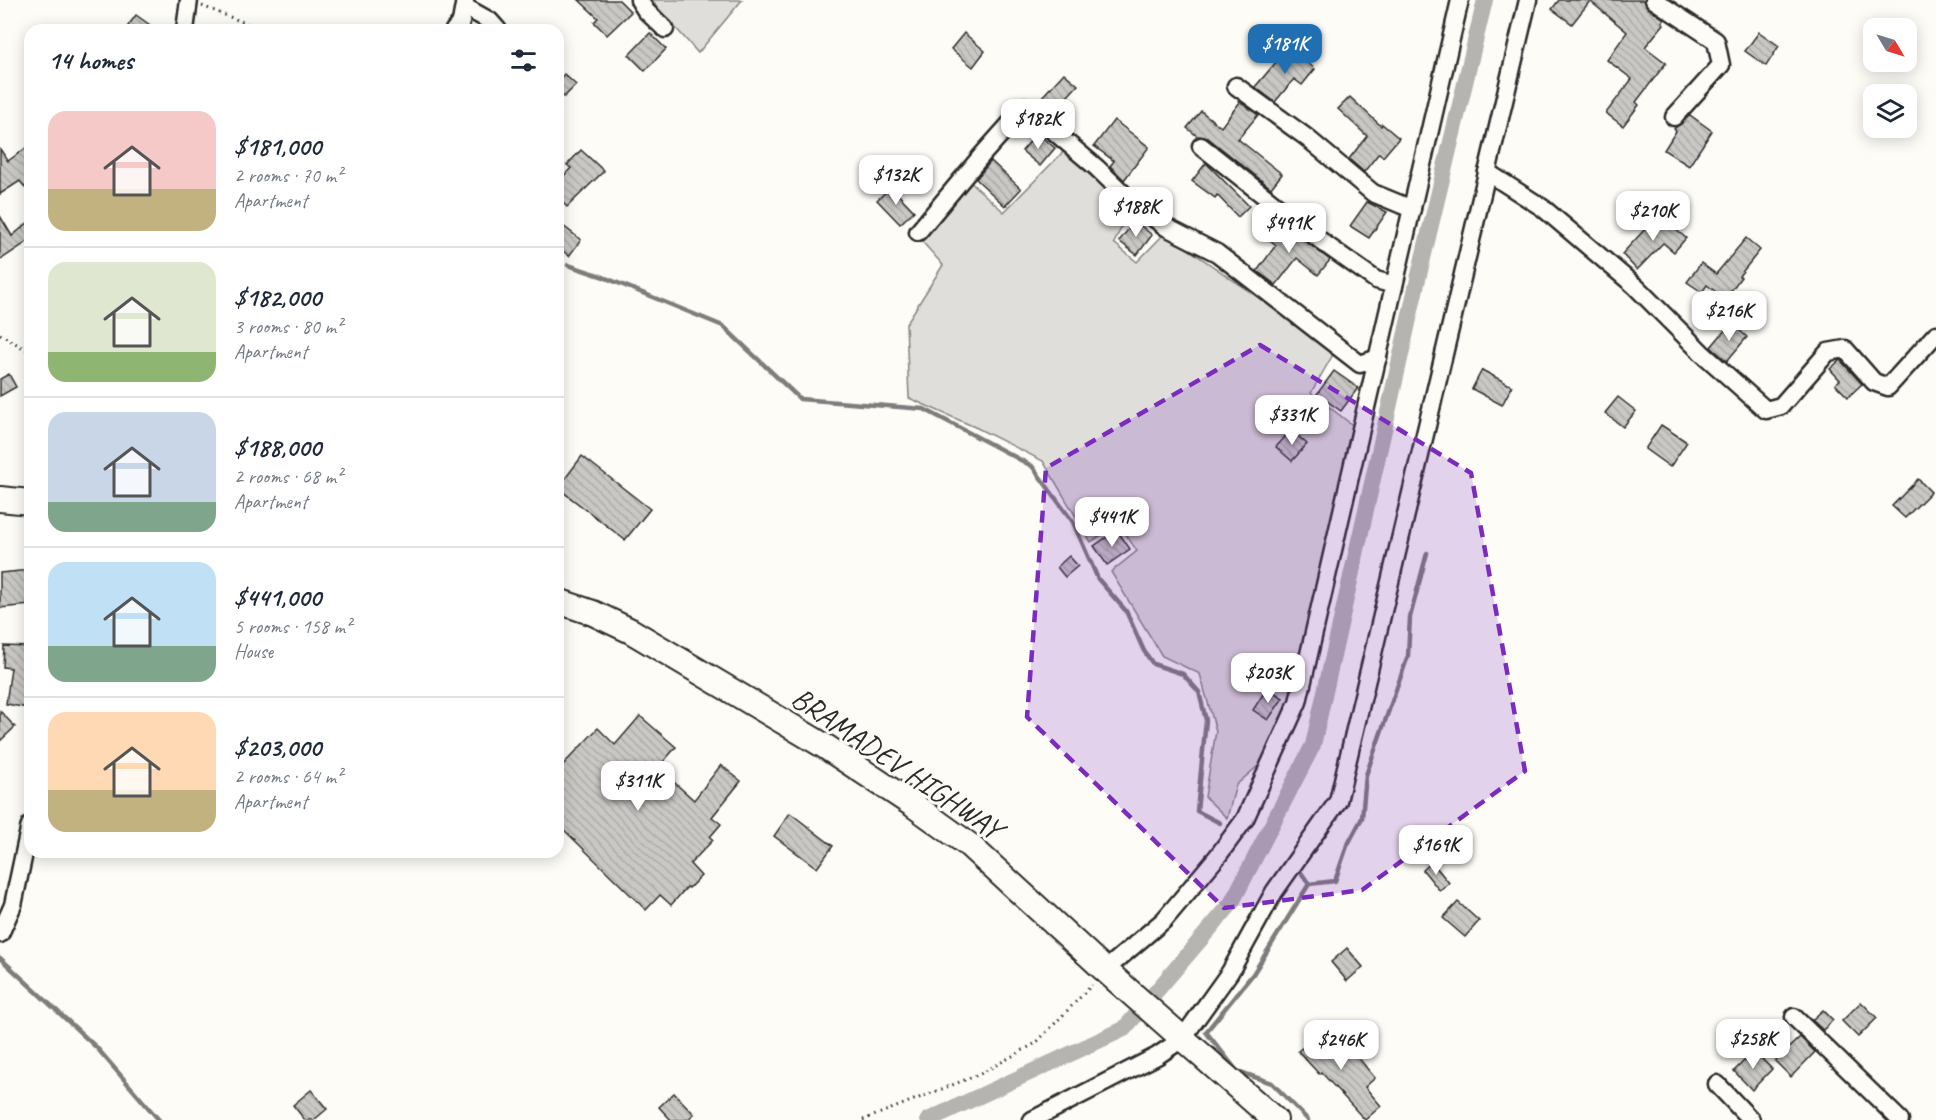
<!DOCTYPE html>
<html lang="en">
<head>
<meta charset="utf-8">
<style>
  body { margin:0; font-family:Caveat,sans-serif; background:#f2f2f3; color:#1f2937; height:100vh; display:flex; flex-direction:column; font-size:22px; white-space:nowrap }
  * { box-sizing:border-box; margin:0 }
  p { font-size:20px; color:#747a83 }
  .icon { flex:none; width:33px; height:33px; fill:none; stroke:currentColor; stroke-width:2; stroke-linecap:round; stroke-linejoin:round }
  .map { position:relative; flex:1; overflow:hidden }
  .sheet { position:absolute; left:24px; top:24px; width:540px; height:834px; display:flex; flex-direction:column; background:#fff; border-radius:18px; box-shadow:0 3px 15px #0003 }
  .sheet>* { flex:none }
  .needle { width:39px; rotate:128deg }
  .buttons { position:absolute; left:1863px; top:18px; display:grid; gap:12px }
  .buttons a { display:grid; place-items:center; width:54px; height:54px; border-radius:12px; background:#fff; box-shadow:0 3px 15px #0003; font-size:30px }
  .price { position:absolute; translate:-50% -51px; padding:0 14px; border-radius:12px; background:#fff; color:#222; font-size:20px; line-height:39px; filter:drop-shadow(0 2px 3px #0008) }
  .price::after { content:''; position:absolute; left:50%; top:36px; width:18px; height:14px; margin-left:-9px; background:inherit; clip-path:polygon(0 0,100% 0,50% 100%) }
  .price.current { background:#1f6fb2; color:#fff }
  ul { padding:0; list-style:none }
  li { display:flex; align-items:center; gap:18px; height:150px; padding:0 24px }
  li+li { border-top:2px solid #e0e1e3 }
  li span { display:grid; place-items:center; flex:none; width:168px; height:120px; border-radius:18px; color:#555 }
  li>.icon { margin-inline-start:auto }
  span .icon { width:72px; height:72px; fill:#fffc; stroke-width:1 }
  li b { font-size:26px }
  h2 { display:flex; justify-content:space-between; align-items:center; height:72px; padding:0 24px; font-size:26px }
  .map>svg:first-child { display:block }
  .grass { fill:#dfdeda; stroke:#858482; stroke-width:1.5 }
  .lines { fill:none; stroke-linecap:round; stroke-linejoin:round }
  .stream { stroke:#7e7d7b; stroke-width:4.5 }
  .canal { stroke:#b5b4b1; stroke-width:16 }
  .building { fill:url(#building-back-hatch); stroke:#2b2b2b; stroke-width:1.5 }
  .street-casing { stroke:#2b2b2b; stroke-width:21 }
  .secondary-casing { stroke:#2b2b2b; stroke-width:28 }
  .path { stroke:#2b2b2b; stroke-width:3; stroke-dasharray:1.5 4.5; stroke-linecap:butt }
  .street { stroke:#fdfcf7; stroke-width:16 }
  .secondary { stroke:#fdfcf7; stroke-width:24 }
  .marked { fill:#7b2cbf; fill-opacity:0.2; stroke:#7b2cbf; stroke-width:4.5; stroke-dasharray:12 8; stroke-linejoin:round }
  .labels { text-anchor:middle; dominant-baseline:central; stroke-width:6; stroke-linejoin:round; paint-order:stroke }
  .street-label { font-size:30px; fill:#2b2b2b; stroke:#fdfcf7 }
</style>
</head>
<body>
<div class="map">
<svg width="1936" height="1120" viewBox="0 0 1936 1120">
  <defs>
    <pattern id="building-back-hatch" width="6" height="6" patternUnits="userSpaceOnUse" patternTransform="scale(1.5)"><rect width="6" height="6" fill="#c9c8c4"/><path d="M-1 5l2 2M0 0l6 6M5-1l2 2" fill="none" stroke="#adaca9"/></pattern>
  </defs>
  <rect width="100%" height="100%" fill="#fdfcf7"/>
  <filter id="ink" filterUnits="userSpaceOnUse"><feTurbulence type="fractalNoise" baseFrequency=".0167" numOctaves="2"/><feDisplacementMap in="SourceGraphic" scale="12" xChannelSelector="R" yChannelSelector="G"/><feConvolveMatrix kernelMatrix="1 2 1 2 8 2 1 2 1" color-interpolation-filters="sRGB"/></filter>
  <g filter="url(#ink)">
    <g class="grass">
      <polygon points="651,0 742,0 698,53"/>
      <polygon points="1064,151 1129,211 1114,243 1137,262 1165,233 1335,351 1311,393 1355,427 1290,701 1266,759 1236,785 1227,818 1205,797 1216,731 1200,674 1162,656 1111,572 1137,551 1119,524 1091,542 1043,461 977,428 909,398 906,324 943,265 918,237 969,181 1004,212"/>
    </g>
    <g class="lines">
      <g class="stream">
        <polyline points="568,265 601,276 723,326 800,399 924,409 1032,466 1073,522 1098,579 1126,611 1144,651 1153,664 1183,674 1199,692 1206,720 1197,811 1220,823"/>
        <polyline points="1298,868 1309,884 1335,881 1347,846 1362,818 1366,775 1408,656 1410,617 1427,553"/>
        <polyline points="0,958 97,1048 159,1120"/>
        <polyline points="1308,1120 1272,1083 1237,1071 1206,1032 1253,974 1309,884"/>
      </g>
      <polyline class="canal" points="928,1120 1124,1029 1231,904 1313,745 1418,279 1485,0"/>
    </g>
    <g class="building">
      <polygon points="579,0 619,0 631,12 607,35 594,22 598,18"/>
      <polygon points="1559,0 1644,0 1648,8 1664,19 1662,22 1664,24 1645,47 1666,63 1636,102 1639,105 1623,126 1606,113 1632,79 1607,60 1627,32 1590,1 1572,24 1552,9"/>
      <polygon points="136,15 157,30 125,30"/>
      <polygon points="1759,32 1779,46 1766,66 1745,51"/>
      <polygon points="650,33 666,49 645,71 629,55"/>
      <polygon points="964,33 985,51 973,67 951,49"/>
      <polygon points="1289,47 1315,69 1302,85 1294,79 1275,102 1255,87"/>
      <polygon points="1064,73 1078,85 1055,110 1041,98"/>
      <polygon points="564,74 576,85 564,97 558,92 558,81"/>
      <polygon points="1350,97 1381,126 1382,124 1399,138 1383,157 1379,153 1364,172 1349,159 1367,136 1338,109"/>
      <polygon points="1240,102 1258,115 1238,139 1282,174 1271,188 1208,138 1197,136 1187,128 1201,111 1221,127"/>
      <polygon points="1690,115 1712,131 1689,166 1664,150 1676,131 1674,129 1676,127 1681,124"/>
      <polygon points="1114,120 1149,147 1124,180 1110,166 1114,161 1094,146"/>
      <polygon points="1037,133 1055,148 1040,166 1022,151"/>
      <polygon points="30,145 30,194 20,181 0,194 0,149 8,161"/>
      <polygon points="581,150 604,171 567,207 558,198 558,182 571,168 567,165"/>
      <polygon points="991,161 1021,189 1005,206 976,179"/>
      <polygon points="1206,163 1249,206 1238,217 1217,195 1215,198 1192,181"/>
      <polygon points="891,187 914,211 900,224 877,200"/>
      <polygon points="1367,202 1387,212 1369,238 1350,226"/>
      <polygon points="1658,215 1686,238 1674,252 1663,243 1637,270 1622,254"/>
      <polygon points="0,216 12,236 30,221 30,240 0,260"/>
      <polygon points="1278,220 1330,260 1318,275 1297,258 1276,285 1257,271 1276,245 1265,236"/>
      <polygon points="1135,221 1152,235 1137,255 1119,241"/>
      <polygon points="558,222 581,240 569,256 558,247"/>
      <polygon points="1746,238 1760,250 1739,276 1741,277 1725,299 1707,285 1702,292 1687,282 1701,263 1716,274"/>
      <polygon points="1731,323 1747,337 1727,361 1711,347"/>
      <polygon points="1840,360 1862,384 1848,397 1835,384 1840,380 1830,369"/>
      <polygon points="1482,370 1512,386 1502,405 1472,389"/>
      <polygon points="1334,371 1358,388 1341,411 1317,394"/>
      <polygon points="9,374 16,387 0,396 0,379"/>
      <polygon points="1618,397 1636,411 1623,427 1605,413"/>
      <polygon points="1661,425 1687,442 1670,467 1645,449"/>
      <polygon points="1291,430 1307,444 1292,461 1276,447"/>
      <polygon points="582,456 650,509 625,540 558,488"/>
      <polygon points="1918,479 1931,492 1905,518 1892,506"/>
      <polygon points="1117,530 1130,549 1107,565 1094,546"/>
      <polygon points="1069,556 1078,566 1065,577 1057,567"/>
      <polygon points="30,570 30,605 0,608 0,573"/>
      <polygon points="4,646 30,647 30,693 28,708 6,704 11,668 3,667"/>
      <polygon points="1267,688 1283,698 1268,720 1253,710"/>
      <polygon points="0,711 15,727 0,741"/>
      <polygon points="640,716 676,747 658,768 694,800 721,765 741,781 712,817 721,824 710,837 713,840 690,864 701,876 689,888 687,887 671,905 660,895 646,910 558,824 558,770 598,728 615,745"/>
      <polygon points="790,813 833,846 817,868 774,836"/>
      <polygon points="1432,862 1449,883 1440,891 1423,870"/>
      <polygon points="1458,902 1479,921 1465,937 1443,918"/>
      <polygon points="1347,948 1363,967 1347,981 1331,962"/>
      <polygon points="1861,1002 1877,1018 1858,1037 1842,1021"/>
      <polygon points="1823,1010 1833,1020 1823,1030 1812,1020"/>
      <polygon points="1317,1026 1334,1046 1339,1042 1350,1054 1353,1051 1375,1078 1365,1087 1381,1106 1365,1120 1321,1072 1319,1074 1298,1051 1309,1042 1305,1037"/>
      <polygon points="1800,1037 1815,1052 1791,1077 1775,1061"/>
      <polygon points="1754,1051 1772,1069 1752,1090 1734,1071"/>
      <polygon points="311,1090 327,1109 314,1120 305,1120 293,1105"/>
      <polygon points="674,1093 694,1114 687,1120 671,1120 659,1107"/>
    </g>
    <g class="lines">
      <g class="street-casing">
        <g id="street">
          <polyline points="639,0 646,11 665,29"/>
          <polyline points="1654,0 1716,41 1721,65 1674,117"/>
          <polyline points="465,7 490,21 498,30"/>
          <polyline points="185,30 189,0"/>
          <polyline points="454,30 461,22 465,0"/>
          <polyline points="1236,86 1306,137 1373,193 1412,209"/>
          <polyline points="1201,146 1325,244 1376,280 1394,285"/>
          <polyline points="1487,172 1543,208 1635,286 1702,353 1766,410 1781,406 1828,352 1845,349 1874,382 1888,387 1936,334"/>
          <polyline points="918,232 983,154 1025,107 1097,168 1131,201 1166,227 1217,253 1360,364 1378,358"/>
          <polyline points="0,934 13,905 30,825"/>
          <polyline points="1105,970 1164,920 1217,857 1245,819 1298,702 1460,0"/>
          <polyline points="1794,1017 1900,1120"/>
          <polyline points="1717,1084 1751,1120"/>
          <polyline points="1032,1120 1157,1056 1182,1039 1230,972 1274,892 1338,801 1528,0"/>
        </g>
      </g>
      <g class="secondary-casing">
        <g id="secondary">
          <polyline points="0,499 30,502"/>
          <polyline points="558,601 593,613 631,631 826,747 912,804 969,845 1105,970 1275,1120"/>
        </g>
      </g>
      <g class="path">
        <polyline points="202,6 263,30"/>
        <polyline points="0,334 30,352"/>
        <polyline points="863,1120 980,1074 1036,1043 1092,985"/>
      </g>
      <use href="#street" class="street"/>
      <use href="#secondary" class="secondary"/>
    </g>
  </g>
  <path class="marked" d="M1260 345 1471 473 1525 771 1362 890 1224 908 1027 717 1046 468Z"/>
  <g class="labels">
    <g class="street-label">
      <text transform="translate(897 763) rotate(34)">BRAMADEV HIGHWAY</text>
    </g>
  </g>
</svg>
<div class="buttons">
<a><svg class="needle" viewBox="-14 -14 28 28"><path d="M0-13l5 13h-10z" fill="#e53935"/><path d="M0 13l5-13h-10z" fill="#747a83"/></svg></a>
<a><svg class="icon" aria-label="layers" viewBox="0 0 24 24"><path d="M12 4l9 5-9 5-9-5zM3 14l9 5 9-5"/></svg></a>
</div>
<b class="price current" style="left:1285px;top:75px">$181K</b>
<b class="price" style="left:1038px;top:150px">$182K</b>
<b class="price" style="left:896px;top:206px">$132K</b>
<b class="price" style="left:1136px;top:238px">$188K</b>
<b class="price" style="left:1653px;top:242px">$210K</b>
<b class="price" style="left:1289px;top:254px">$491K</b>
<b class="price" style="left:1729px;top:342px">$216K</b>
<b class="price" style="left:1292px;top:446px">$331K</b>
<b class="price" style="left:1112px;top:548px">$441K</b>
<b class="price" style="left:1268px;top:704px">$203K</b>
<b class="price" style="left:638px;top:812px">$311K</b>
<b class="price" style="left:1436px;top:876px">$169K</b>
<b class="price" style="left:1753px;top:1070px">$258K</b>
<b class="price" style="left:1341px;top:1071px">$246K</b>
<section class="sheet">
<h2>14 homes<svg class="icon" aria-label="filters" viewBox="0 0 24 24"><path d="M4 7h16M4 17h16"/><circle cx="9" cy="7" r="2"/><circle cx="15" cy="17" r="2"/></svg></h2>
<ul>
<li><span style="background:linear-gradient(#f6c9c9 65%,#c2b280 0)"><svg class="icon" aria-label="home" viewBox="0 0 24 24"><path d="M3 11l9-7 9 7M6 9v11h12V9"/></svg></span><div><b>$181,000</b><p>2 rooms · 70 m²</p><p>Apartment</p></div></li>
<li><span style="background:linear-gradient(#dfe7d0 75%,#8fb573 0)"><svg class="icon" aria-label="home" viewBox="0 0 24 24"><path d="M3 11l9-7 9 7M6 9v11h12V9"/></svg></span><div><b>$182,000</b><p>3 rooms · 80 m²</p><p>Apartment</p></div></li>
<li><span style="background:linear-gradient(#c9d6e8 75%,#7fa58c 0)"><svg class="icon" aria-label="home" viewBox="0 0 24 24"><path d="M3 11l9-7 9 7M6 9v11h12V9"/></svg></span><div><b>$188,000</b><p>2 rooms · 68 m²</p><p>Apartment</p></div></li>
<li><span style="background:linear-gradient(#bfe0f5 70%,#7fa58c 0)"><svg class="icon" aria-label="home" viewBox="0 0 24 24"><path d="M3 11l9-7 9 7M6 9v11h12V9"/></svg></span><div><b>$441,000</b><p>5 rooms · 158 m²</p><p>House</p></div></li>
<li><span style="background:linear-gradient(#ffd9b3 65%,#c2b280 0)"><svg class="icon" aria-label="home" viewBox="0 0 24 24"><path d="M3 11l9-7 9 7M6 9v11h12V9"/></svg></span><div><b>$203,000</b><p>2 rooms · 64 m²</p><p>Apartment</p></div></li>
</ul>
</section>
</div>
</body>
</html>
